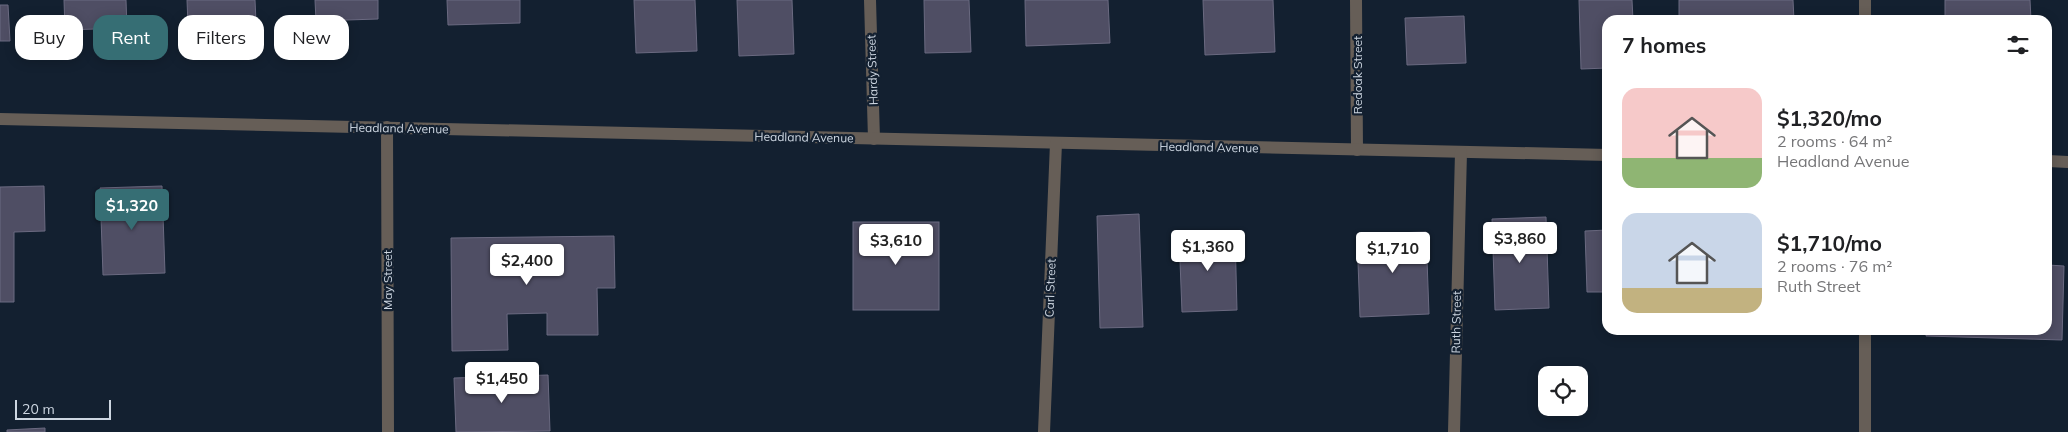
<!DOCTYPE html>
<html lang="en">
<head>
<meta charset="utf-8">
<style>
  body { margin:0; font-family:Mulish,sans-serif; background:#f6f6f6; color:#202124; height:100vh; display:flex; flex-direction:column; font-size:19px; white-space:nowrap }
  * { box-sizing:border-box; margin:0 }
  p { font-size:16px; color:#757577 }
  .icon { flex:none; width:28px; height:28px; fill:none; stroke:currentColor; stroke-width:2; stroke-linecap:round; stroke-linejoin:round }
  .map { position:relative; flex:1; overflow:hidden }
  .panel { position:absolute; left:1602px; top:15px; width:450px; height:320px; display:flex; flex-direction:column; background:#fff; border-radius:15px; box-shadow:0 2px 12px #0003 }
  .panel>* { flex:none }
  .hud { position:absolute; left:15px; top:15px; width:475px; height:45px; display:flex; gap:10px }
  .controls { position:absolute; left:1538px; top:366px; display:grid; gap:10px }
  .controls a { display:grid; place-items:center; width:50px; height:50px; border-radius:10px; background:#fff; box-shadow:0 2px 12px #0003; font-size:25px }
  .scale { position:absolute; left:15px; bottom:12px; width:96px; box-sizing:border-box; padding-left:5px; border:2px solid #cdd6e1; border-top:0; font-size:14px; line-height:18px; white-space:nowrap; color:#cdd6e1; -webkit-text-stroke:4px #132030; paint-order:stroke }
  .price { position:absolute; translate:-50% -42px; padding:0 11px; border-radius:5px; background:#fff; color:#222; font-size:16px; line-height:32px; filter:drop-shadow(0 1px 2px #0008) }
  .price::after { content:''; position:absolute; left:50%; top:30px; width:15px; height:11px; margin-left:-8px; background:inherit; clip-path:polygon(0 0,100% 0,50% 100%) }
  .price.current { background:#366e74; color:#fff }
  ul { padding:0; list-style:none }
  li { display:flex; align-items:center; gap:15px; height:125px; padding:0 20px }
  li span { display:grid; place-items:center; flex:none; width:140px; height:100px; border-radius:15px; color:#555 }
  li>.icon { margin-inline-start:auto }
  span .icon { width:60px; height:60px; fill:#fffc; stroke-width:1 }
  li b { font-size:21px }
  h2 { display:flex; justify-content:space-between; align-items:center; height:60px; padding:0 20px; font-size:21px }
  .tag { padding:0 18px; border-radius:15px; background:#fff; box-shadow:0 2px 12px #0003; font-size:18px; line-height:45px }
  .tag.current { background:#366e74; color:#fff }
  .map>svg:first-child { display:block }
  .building { fill:#4f4e64; stroke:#6b6a81 }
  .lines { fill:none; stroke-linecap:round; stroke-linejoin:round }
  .minor { stroke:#665e57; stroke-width:12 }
  .tertiary { stroke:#665e57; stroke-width:12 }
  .labels { text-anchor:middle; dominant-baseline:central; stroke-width:4.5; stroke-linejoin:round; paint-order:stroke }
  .street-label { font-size:12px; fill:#cdd6e1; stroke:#132030 }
</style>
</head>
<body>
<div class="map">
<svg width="2068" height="432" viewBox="0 0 2068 432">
  <rect width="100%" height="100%" fill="#132030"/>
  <g class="building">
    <polygon points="64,0 126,0 127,28 65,30"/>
    <polygon points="187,0 255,0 256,22 188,25"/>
    <polygon points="315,0 378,0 378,19 316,21"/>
    <polygon points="447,0 520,0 520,23 448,25"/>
    <polygon points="634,0 695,0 697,51 636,53"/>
    <polygon points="737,0 792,0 794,54 739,56"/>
    <polygon points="924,0 969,0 971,52 925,53"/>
    <polygon points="1025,0 1108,0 1110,43 1026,46"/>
    <polygon points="1203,0 1273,0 1275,52 1205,55"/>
    <polygon points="1579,0 1632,0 1633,20 1608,20 1608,68 1581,69"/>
    <polygon points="1679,0 1793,0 1794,20 1750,20 1750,16 1679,18"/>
    <polygon points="1945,0 2030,0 2031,20 1945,20"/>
    <polygon points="0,5 8,5 10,41 0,41"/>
    <polygon points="1464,16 1466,63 1407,65 1405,18"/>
    <polygon points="44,186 45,231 14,232 14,302 0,302 0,187"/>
    <polygon points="162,186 165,273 103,275 100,188"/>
    <polygon points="1139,214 1143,327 1100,328 1097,216"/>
    <polygon points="1546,217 1549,308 1495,310 1492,219"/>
    <rect x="853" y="222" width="86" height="88"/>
    <polygon points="1608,230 1608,292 1587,292 1585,231"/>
    <polygon points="1426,232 1429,314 1360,317 1357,234"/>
    <polygon points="1235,233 1237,310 1182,312 1179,235"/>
    <polygon points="614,236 615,288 597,288 598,335 547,335 547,313 507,314 508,350 452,351 451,238"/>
    <polygon points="2048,265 2064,266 2062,340 1926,336 1927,330 2048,330"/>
    <polygon points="548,375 550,431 456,432 454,378"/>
    <polygon points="45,428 45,432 7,432 7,430"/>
  </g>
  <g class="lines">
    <g class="minor">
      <polyline points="870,0 874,139"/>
      <polyline points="1356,0 1357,150"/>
      <polyline points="0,119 1608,155"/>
      <polyline points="387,127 388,432"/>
      <polyline points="2048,161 2068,162"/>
      <polyline points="1044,432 1056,143"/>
      <polyline points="1454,432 1461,152"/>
    </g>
    <g class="tertiary">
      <polyline points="1865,20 1865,0"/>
      <polyline points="1865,330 1865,432"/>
    </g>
  </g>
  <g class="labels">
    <g class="street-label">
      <text transform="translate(872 70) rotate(-92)">Hardy Street</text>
      <text transform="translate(1357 75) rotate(-90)">Redoak Street</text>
      <text transform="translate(399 128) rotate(1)">Headland Avenue</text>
      <text transform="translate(804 137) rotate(1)">Headland Avenue</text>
      <text transform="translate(1209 147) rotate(1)">Headland Avenue</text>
      <text transform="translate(387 280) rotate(-90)">May Street</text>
      <text transform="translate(1050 288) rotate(-88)">Carl Street</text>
      <text transform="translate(1456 322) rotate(-89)">Ruth Street</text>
    </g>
  </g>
</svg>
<div class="controls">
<a><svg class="icon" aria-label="locate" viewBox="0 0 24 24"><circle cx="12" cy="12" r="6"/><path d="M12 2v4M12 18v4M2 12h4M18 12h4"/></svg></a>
</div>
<div class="scale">20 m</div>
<b class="price current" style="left:132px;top:231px">$1,320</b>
<b class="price" style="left:1520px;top:264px">$3,860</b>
<b class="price" style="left:896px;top:266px">$3,610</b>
<b class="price" style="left:1208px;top:272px">$1,360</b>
<b class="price" style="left:1393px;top:274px">$1,710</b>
<b class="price" style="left:527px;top:286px">$2,400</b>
<b class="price" style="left:502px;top:404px">$1,450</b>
<div class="hud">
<a class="tag">Buy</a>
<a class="tag current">Rent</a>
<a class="tag">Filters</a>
<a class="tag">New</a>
</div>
<section class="panel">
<h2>7 homes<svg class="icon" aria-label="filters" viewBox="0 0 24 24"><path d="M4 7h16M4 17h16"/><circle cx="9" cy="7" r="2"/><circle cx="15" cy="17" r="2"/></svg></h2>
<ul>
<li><span style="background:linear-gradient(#f6c9c9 70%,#8fb573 0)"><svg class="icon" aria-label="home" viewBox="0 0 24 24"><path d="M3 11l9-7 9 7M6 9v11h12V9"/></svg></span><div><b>$1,320/mo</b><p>2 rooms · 64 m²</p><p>Headland Avenue</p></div></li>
<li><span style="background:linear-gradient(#c9d6e8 75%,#c2b280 0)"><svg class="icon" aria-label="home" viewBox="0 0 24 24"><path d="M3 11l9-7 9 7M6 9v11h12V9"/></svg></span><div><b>$1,710/mo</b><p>2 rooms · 76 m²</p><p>Ruth Street</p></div></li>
</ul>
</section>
</div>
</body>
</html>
